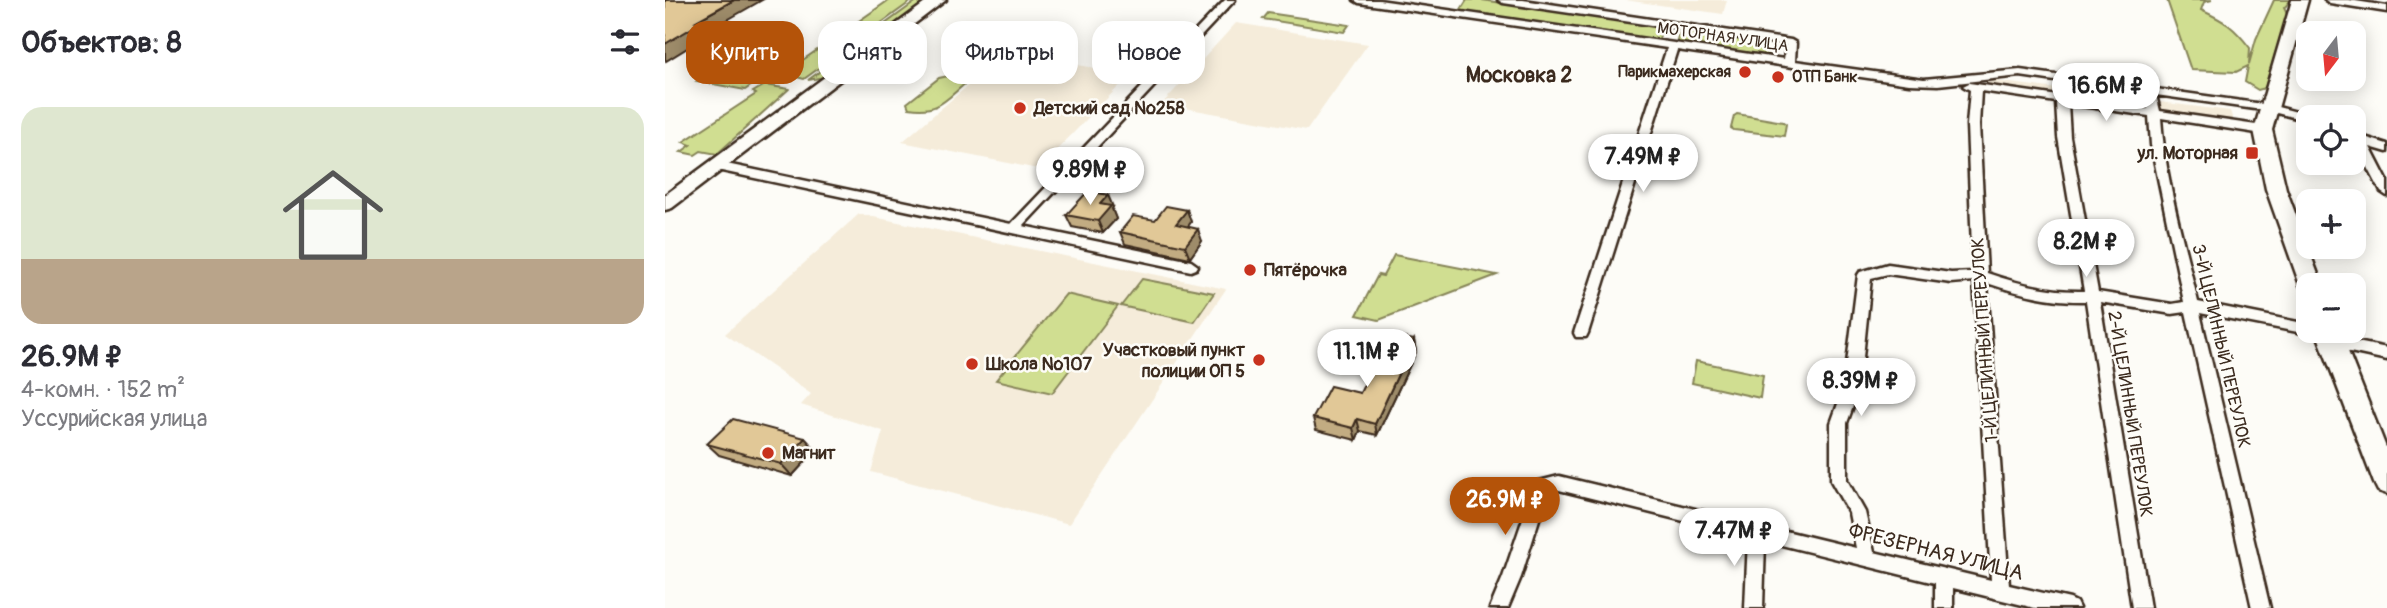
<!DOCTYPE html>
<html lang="ru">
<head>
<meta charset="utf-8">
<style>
  body { margin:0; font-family:Pangolin,sans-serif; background:#f2f2f3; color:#2b2b33; height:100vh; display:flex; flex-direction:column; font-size:26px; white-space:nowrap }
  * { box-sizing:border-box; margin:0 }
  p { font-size:23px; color:#7c7c81 }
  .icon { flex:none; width:38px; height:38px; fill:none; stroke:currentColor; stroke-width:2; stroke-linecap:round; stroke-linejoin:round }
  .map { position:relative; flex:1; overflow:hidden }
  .details { display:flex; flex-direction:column; background:#fff; width:665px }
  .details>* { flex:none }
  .guide { position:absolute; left:21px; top:21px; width:665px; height:63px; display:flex; gap:14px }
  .needle { width:46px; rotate:196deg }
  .controls { position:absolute; left:1631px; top:21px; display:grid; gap:14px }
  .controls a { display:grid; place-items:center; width:70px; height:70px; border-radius:14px; background:#fff; box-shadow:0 4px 18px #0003; font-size:35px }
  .price { position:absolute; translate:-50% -60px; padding:0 16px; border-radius:24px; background:#fff; color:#222; font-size:23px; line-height:46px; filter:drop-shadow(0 2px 4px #0008) }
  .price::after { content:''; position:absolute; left:50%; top:42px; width:21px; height:16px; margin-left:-10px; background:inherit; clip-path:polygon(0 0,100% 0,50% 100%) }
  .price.current { background:#b45309; color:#fff }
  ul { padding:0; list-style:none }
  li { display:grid; align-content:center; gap:14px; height:371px; padding:0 21px }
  li span { display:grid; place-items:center; height:217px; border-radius:21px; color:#555 }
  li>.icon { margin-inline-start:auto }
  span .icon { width:126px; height:126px; fill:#fffc; stroke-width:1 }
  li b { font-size:30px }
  h2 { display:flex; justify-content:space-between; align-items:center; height:84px; padding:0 21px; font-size:30px }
  .tag { padding:0 24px; border-radius:21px; background:#fff; box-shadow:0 4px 18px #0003; font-size:24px; line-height:63px }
  .tag.current { background:#b45309; color:#fff }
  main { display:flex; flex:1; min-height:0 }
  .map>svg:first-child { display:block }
  .built { fill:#f5ecda }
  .green { fill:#d0de91; stroke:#868458; stroke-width:2 }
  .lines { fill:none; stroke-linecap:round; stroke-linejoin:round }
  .minor-casing { stroke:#3b2a1e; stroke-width:5 }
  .secondary-casing { stroke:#3b2a1e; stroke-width:5 }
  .primary-casing { stroke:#3b2a1e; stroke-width:5 }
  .minor { fill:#fdfcf7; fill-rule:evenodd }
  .secondary { fill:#fdfcf7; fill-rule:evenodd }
  .primary { fill:#fdfcf7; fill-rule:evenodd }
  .wall { fill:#c2ac82; stroke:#3b2a1e; stroke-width:2 }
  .shaded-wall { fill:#9e8c6a; stroke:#3b2a1e; stroke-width:2 }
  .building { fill:#e1c897; stroke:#3b2a1e; stroke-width:2 }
  .poi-dot { fill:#c8321e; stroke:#fdfcf7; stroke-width:2.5 }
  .labels { text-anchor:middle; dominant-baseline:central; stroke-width:5; stroke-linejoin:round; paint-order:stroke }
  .far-street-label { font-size:16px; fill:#3b2a1e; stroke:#fdfcf7 }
  .far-poi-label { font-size:16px; font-weight:bold; fill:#3b2a1e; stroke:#fdfcf7; text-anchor:end }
  .poi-label { font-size:18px; font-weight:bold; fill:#3b2a1e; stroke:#fdfcf7; text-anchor:start }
  .street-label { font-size:18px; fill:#3b2a1e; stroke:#fdfcf7 }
  .far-district-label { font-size:21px; font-weight:bold; fill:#3b2a1e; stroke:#fdfcf7 }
  .near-street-label { font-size:21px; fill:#3b2a1e; stroke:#fdfcf7 }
</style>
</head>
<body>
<main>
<section class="details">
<h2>Объектов: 8<svg class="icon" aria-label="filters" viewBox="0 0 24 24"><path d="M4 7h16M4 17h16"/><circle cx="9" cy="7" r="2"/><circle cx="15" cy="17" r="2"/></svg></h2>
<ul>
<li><span style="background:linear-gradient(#dfe7d0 70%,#b9a48a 0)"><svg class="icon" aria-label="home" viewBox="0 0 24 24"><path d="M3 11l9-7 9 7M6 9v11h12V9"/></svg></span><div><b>26.9M ₽</b><p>4-комн. · 152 m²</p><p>Уссурийская улица</p></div></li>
</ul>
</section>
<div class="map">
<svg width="1722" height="608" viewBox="0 0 1722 608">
  <rect width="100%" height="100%" fill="#fdfcf7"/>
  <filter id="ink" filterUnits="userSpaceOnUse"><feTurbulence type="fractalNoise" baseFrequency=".0143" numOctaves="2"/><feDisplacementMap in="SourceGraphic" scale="14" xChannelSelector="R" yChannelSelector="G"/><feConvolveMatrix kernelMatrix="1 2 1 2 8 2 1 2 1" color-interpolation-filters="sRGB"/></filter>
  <g filter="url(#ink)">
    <g class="built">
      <polygon points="960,0 1062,0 1058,14"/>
      <polygon points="571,23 703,44 642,130 497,104"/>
      <polygon points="341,53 466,74 373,169 237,142"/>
      <polygon points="1322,80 1565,111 1568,120 1322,88"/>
      <polygon points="194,214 561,289 404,524 206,472 218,431 136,405 146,394 60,334"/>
    </g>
    <g class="green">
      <polygon points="224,0 248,0 139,79 112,72 115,69 122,71"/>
      <polygon points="253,0 266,0 160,77 143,80"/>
      <polygon points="802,0 817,0 998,27 993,41 795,11"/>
      <path d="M1502 0H1547L1539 2 1536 10C1560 21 1569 27 1585 48L1584 64 1591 39 1609 0H1626L1619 8 1622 14 1600 88 1593 90 1580 82 1583 66 1571 72 1526 70Z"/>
      <polygon points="603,13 684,25 679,32 598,19"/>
      <polygon points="1015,30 1090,41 1106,57 1011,43"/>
      <polygon points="46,73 90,83 80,90 32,81"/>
      <path d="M283 76 298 79 301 83C280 100 274 113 244 108L242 103 274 78Z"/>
      <polygon points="100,85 124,89 52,154 36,151 30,155 16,152 26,145 18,142 91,94 88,92"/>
      <polygon points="1072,114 1118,122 1121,124 1119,136 1069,130 1066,128 1069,116"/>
      <polygon points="729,255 832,275 714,320 692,315 713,275 718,276"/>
      <polygon points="477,279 549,293 529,322 456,306"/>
      <polygon points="401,294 453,306 387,393 331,380"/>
      <polygon points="1031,361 1098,375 1095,398 1027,383"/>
    </g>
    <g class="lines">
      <g class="minor-casing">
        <g id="minor">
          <polygon points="560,0 570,0 358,226 526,261 533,266 531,269 526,271 52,170 46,166 52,162 346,224"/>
          <path d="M689 0H714L1119 59 1121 45 838 3 833 0H858L1126 40 1131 43 1130 61 1259 79 1355 70 1605 105 1647 116 1648 117H1643V121L1604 111 1491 95 1495 111 1598 126 1604 130 1598 134 1496 118C1500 180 1519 242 1533 302L1643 324V331H1649L1643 334 1535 313 1605 608H1587L1521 312 1507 314 1435 302 1485 608H1467L1421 301C1387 302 1355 294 1322 283L1344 585 1405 599 1411 602 1414 608H1370L1288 588V608H1270V583L1100 541 1098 608H1080L1083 537 894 490 885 492 881 497 856 577 843 608H825L838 577 868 489 874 481 894 476 1191 548 1184 513 1166 481V423L1179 387 1193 275 1195 272 1223 264 1286 273 1308 272 1302 125 1305 90 1298 86 1304 83 1483 109 1479 94 1355 76 1273 85 1244 84 1012 50 923 333 921 337H911L909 333 1002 48 694 3ZM1316 91 1391 102 1393 137 1419 291C1385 292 1354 284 1322 273L1314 125ZM1403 104 1484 116 1486 145 1519 302 1507 304 1433 292 1405 137ZM1223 274 1286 283 1309 281 1326 580 1209 552 1200 512 1182 480V423L1195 387 1206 278Z"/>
          <polygon points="1660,0 1684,0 1722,6 1722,12 1665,3"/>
          <polygon points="1693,135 1722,144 1722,152 1705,147 1722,180 1722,196 1716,192 1689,141 1689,136"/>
          <polygon points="1667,337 1722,348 1722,360 1662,347 1660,343 1662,339"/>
        </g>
      </g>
      <g class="secondary-casing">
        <polygon id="secondary" points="264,0 281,0 7,208 0,210 0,195"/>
      </g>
      <g class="primary-casing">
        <g id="primary">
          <polygon points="1627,0 1643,0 1607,130 1621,189 1657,285 1643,285 1643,292 1638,291 1635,285 1601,189 1589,130"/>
          <polygon points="1651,331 1675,331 1722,450 1722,494 1713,491 1709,483"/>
        </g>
      </g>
      <use href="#minor" class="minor"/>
      <use href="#secondary" class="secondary"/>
      <use href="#primary" class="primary"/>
    </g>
    <g class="wall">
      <polygon points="448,207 447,209 451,219 438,233 407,227 401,215"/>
      <polygon points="522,210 526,222 522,227 537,241 525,258 460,244 455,232"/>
      <polygon points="749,340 751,352 712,435 695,431 691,440 651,430 648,418 695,393"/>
      <polygon points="42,444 151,450 127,476 54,455"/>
    </g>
    <g class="shaded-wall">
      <polygon points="69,0 97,0 43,31 45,34 1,61 0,59 0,44 31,21"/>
      <polygon points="443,195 448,207 447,209 451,219 438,233 433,221 435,204"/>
      <polygon points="522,210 526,222 515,237 511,224"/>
      <polygon points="533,229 537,241 525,258 520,246"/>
      <polygon points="749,340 751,352 712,435 710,424"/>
      <polygon points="692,419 695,431 691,440 688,428"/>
      <polygon points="140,438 151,450 127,476 116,464"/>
    </g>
    <g class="building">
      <polygon points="0,0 69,0 31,21 37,22 0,44"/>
      <polygon points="423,191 443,195 435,204 446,206 433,221 401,215"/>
      <polygon points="501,206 522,210 511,224 533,229 520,246 455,232 468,216 490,220"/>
      <polygon points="723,335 749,340 710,424 692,419 688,428 648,418 665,386 695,393"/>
      <polygon points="68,419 140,438 116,464 42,444"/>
    </g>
  </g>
  <g class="poi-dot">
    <circle cx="1080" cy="72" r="7"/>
    <circle cx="1113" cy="77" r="7"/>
    <circle cx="355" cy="108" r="7"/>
    <rect x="1580" y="146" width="14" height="14" rx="3.5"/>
    <circle cx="585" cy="270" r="7"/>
    <circle cx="594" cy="360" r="7"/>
    <circle cx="307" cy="364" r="7"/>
    <circle cx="103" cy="453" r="7"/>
  </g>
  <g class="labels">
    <g class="far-street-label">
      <text transform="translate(1058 37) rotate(8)">МОТОРНАЯ УЛИЦА</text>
    </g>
    <g class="far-poi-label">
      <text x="1066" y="72">Парикмахерская</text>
      <text x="1127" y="77" text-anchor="start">ОТП Банк</text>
    </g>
    <g class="poi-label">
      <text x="369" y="108">Детский сад №258</text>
      <text x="1573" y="153" text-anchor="end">ул. Моторная</text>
      <text x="599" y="270">Пятёрочка</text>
      <text x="580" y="350" text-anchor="end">Участковый пункт<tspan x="580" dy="21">полиции ОП 5</tspan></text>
      <text x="321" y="364">Школа №107</text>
      <text x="117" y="453">Магнит</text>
    </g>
    <g class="street-label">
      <text transform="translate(1320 340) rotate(-94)">1-Й ЦЕЛИННЫЙ ПЕРЕУЛОК</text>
      <text transform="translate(1556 346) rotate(77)">3-Й ЦЕЛИННЫЙ ПЕРЕУЛОК</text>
      <text transform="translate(1465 414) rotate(81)">2-Й ЦЕЛИННЫЙ ПЕРЕУЛОК</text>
    </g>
    <g class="far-district-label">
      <text x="854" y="75">Московка 2</text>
    </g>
    <g class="near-street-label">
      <text transform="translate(1271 552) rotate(14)">ФРЕЗЕРНАЯ УЛИЦА</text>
    </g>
  </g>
</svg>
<div class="controls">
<a><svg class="needle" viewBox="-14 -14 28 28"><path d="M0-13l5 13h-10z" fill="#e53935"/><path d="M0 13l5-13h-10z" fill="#7c7c81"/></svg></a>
<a><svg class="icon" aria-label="locate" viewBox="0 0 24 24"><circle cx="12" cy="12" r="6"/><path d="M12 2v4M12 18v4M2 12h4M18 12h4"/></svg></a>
<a>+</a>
<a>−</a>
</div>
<b class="price" style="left:1441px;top:123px">16.6M ₽</b>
<b class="price" style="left:978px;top:194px">7.49M ₽</b>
<b class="price" style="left:425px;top:207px">9.89M ₽</b>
<b class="price" style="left:1421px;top:279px">8.2M ₽</b>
<b class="price" style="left:702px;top:389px">11.1M ₽</b>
<b class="price" style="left:1196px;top:418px">8.39M ₽</b>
<b class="price current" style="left:840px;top:537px">26.9M ₽</b>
<b class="price" style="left:1069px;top:568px">7.47M ₽</b>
<div class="guide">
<a class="tag current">Купить</a>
<a class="tag">Снять</a>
<a class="tag">Фильтры</a>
<a class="tag">Новое</a>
</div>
</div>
</main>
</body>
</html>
